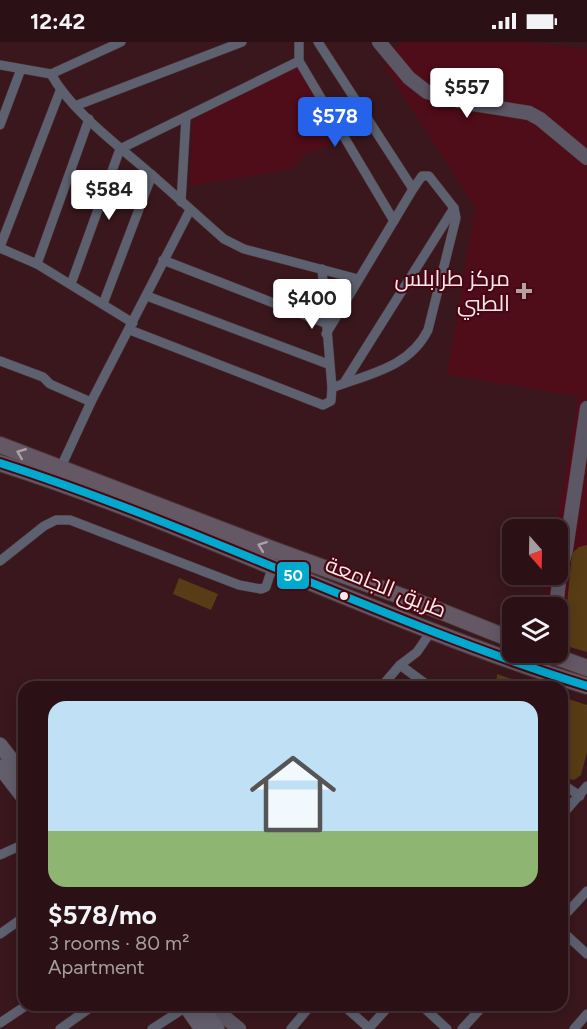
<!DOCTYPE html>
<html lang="en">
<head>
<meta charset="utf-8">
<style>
  body { margin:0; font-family:Figtree,Cairo,sans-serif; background:#331a1f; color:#f1f3f6; height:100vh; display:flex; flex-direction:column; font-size:22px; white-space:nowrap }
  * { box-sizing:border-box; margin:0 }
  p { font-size:20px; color:#a69da1 }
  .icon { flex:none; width:33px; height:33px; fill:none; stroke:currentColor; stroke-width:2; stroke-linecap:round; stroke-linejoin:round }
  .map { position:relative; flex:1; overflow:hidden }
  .sheet { position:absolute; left:18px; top:639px; width:550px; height:330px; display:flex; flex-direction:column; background:#2b1116; border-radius:18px; box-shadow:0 3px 15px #0003,0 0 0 2px #473135 }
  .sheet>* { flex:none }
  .needle { width:39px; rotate:160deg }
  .tools { position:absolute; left:502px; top:477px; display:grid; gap:12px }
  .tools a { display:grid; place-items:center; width:66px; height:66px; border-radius:12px; background:#2b1116; box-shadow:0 3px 15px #0003,0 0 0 2px #473135; font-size:30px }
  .price { position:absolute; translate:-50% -51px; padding:0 14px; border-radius:6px; background:#fff; color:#222; font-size:20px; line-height:39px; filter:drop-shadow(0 2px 3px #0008) }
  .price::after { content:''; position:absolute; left:50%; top:36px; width:18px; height:14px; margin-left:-9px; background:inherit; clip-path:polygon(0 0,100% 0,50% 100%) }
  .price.on { background:#2563eb; color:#fff }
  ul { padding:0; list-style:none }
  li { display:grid; align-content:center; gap:12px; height:318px; padding:0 30px }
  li+li { border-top:2px solid #473135 }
  li span { display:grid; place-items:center; height:186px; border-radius:18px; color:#555 }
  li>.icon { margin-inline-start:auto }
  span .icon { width:108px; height:108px; fill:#fffc; stroke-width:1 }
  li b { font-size:26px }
  .status { display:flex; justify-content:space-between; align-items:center; height:42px; padding:0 30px; background:#2b1116; direction:ltr }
  .status svg { height:16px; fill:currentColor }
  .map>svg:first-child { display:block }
  .built { fill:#4f0c19 }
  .green { fill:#573c15 }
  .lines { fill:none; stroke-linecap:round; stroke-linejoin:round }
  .street-casing { stroke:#4e3337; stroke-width:10 }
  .secondary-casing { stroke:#4e3337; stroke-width:15 }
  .primary-casing { stroke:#4e3337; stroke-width:16 }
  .highway-casing { stroke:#4e3337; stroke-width:18 }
  .street { stroke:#5d616f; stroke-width:9 }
  .secondary { stroke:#5c5764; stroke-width:14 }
  .primary { stroke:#625e6c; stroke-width:15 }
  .highway { stroke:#635864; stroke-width:16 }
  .bus-1-casing { stroke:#480813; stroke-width:12 }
  .bus-1 { stroke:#00a9ce; stroke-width:8 }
  .oneway { stroke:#aea0a6 }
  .poi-dot { fill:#b69fa1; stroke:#480813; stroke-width:2 }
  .bus-dot { fill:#fae8e8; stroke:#480813; stroke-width:2 }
  .labels { text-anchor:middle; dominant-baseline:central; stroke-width:4.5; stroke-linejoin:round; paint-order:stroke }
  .poi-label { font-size:22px; fill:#fae8e8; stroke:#480813; text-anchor:end }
  .street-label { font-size:22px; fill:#fae8e8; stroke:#480813 }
  .line-badge { stroke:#480813; stroke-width:2 }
  .badge-label { font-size:16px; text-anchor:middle; font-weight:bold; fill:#fff }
</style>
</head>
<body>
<div class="status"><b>12:42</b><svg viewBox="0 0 49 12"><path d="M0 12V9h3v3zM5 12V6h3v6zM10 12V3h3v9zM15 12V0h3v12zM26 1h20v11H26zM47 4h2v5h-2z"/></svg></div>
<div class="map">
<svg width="587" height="987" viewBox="0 0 587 987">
  <rect width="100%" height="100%" fill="#39171d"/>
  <g class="built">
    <polygon points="400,0 530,0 587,7 587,610 558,601 558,566 544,565 549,533 558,532 558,488 556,487 578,354 447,333 475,165 385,26"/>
    <polygon points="300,22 335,89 328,105 307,111 292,127 189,144 193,76"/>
  </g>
  <g class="green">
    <polygon points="587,503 587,610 563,603 572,511 579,505"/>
    <polygon points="179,536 218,552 211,568 173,552"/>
    <polygon points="497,632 534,645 496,645"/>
    <polygon points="562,655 587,663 587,710 581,733 574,738 563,735"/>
  </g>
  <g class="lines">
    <g class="street-casing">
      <g id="street">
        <polyline points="299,0 299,19 394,179"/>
        <polyline points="318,0 413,147"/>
        <polyline points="0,23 51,32 121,0"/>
        <path d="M51 32C72 70 119 104 152 133 176 154 200 176 224 197L244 207 358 237"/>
        <polyline points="75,64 242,0"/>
        <polyline points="0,83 21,27"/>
        <polyline points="181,160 186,75"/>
        <polyline points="0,205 60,49"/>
        <polyline points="0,206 37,222 133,281"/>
        <polyline points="163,218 325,281"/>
        <polyline points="37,222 89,77"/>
        <polyline points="71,242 120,107 299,19"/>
        <polyline points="147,254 328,322"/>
        <polyline points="103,262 152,133"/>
        <polyline points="130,288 323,363 331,359 332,346 322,227"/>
        <path d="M326 292 413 147 422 134H429L454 166 456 176 428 288C409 326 368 332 332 346"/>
        <polyline points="0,319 43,335 50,342 91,360"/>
        <polyline points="344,341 454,166"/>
        <polyline points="60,427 91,360 190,168"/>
        <polyline points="0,519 44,484 56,478 70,478 239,543 261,547 266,545 273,523"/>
        <polyline points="400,623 430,645"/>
        <polyline points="381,645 400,623 417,610 432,588"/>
        <polyline points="562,742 580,754"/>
        <polyline points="562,773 587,744"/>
        <polyline points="0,813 24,802"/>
        <polyline points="562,876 587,849"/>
        <polyline points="562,889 587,912"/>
        <polyline points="0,892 24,875"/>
        <polyline points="343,963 370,987"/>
        <polyline points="421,963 447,987"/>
        <polyline points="0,981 27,963"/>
        <polyline points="369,986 390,963"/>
        <polyline points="60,987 94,963"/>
        <polyline points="152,987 186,965"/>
        <polyline points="291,987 311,963"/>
        <polyline points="462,987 484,963"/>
        <polyline points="574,987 587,972"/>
      </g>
    </g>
    <g class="secondary-casing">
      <g id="secondary">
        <polyline points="379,0 409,36 427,50 467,61 529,71 540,77 587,116"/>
        <polyline points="556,566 560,530 566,507 587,366"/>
        <polyline points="205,963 216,968 239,987"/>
      </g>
    </g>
    <g class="primary-casing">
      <g id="primary">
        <polyline points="0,703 24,734"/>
        <polyline points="0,725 24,756"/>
        <polyline points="185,963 202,987"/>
        <polyline points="200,963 217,987"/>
      </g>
    </g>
    <g class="highway-casing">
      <g id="highway">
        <polyline points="0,403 277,509 420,561 513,598"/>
        <path d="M0 421C199 485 388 582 587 644"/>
        <polyline points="543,610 587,626"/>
      </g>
    </g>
    <use href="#street" class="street"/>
    <use href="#secondary" class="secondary"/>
    <use href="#primary" class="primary"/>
    <use href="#highway" class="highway"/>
    <g class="bus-1-casing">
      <path id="bus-1" d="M0 421C199 485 388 582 587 644"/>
    </g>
    <use href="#bus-1" class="bus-1"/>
  </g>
  <defs><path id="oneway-chevron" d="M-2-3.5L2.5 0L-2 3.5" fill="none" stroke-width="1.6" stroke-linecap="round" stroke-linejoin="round" transform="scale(1.5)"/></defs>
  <g class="oneway">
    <use href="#oneway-chevron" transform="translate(21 411) rotate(-158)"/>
    <use href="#oneway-chevron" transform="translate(262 504) rotate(-159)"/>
  </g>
  <path class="poi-dot" d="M521 240h6v6h6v6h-6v6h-6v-6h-6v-6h6z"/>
  <circle class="bus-dot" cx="344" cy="554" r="5"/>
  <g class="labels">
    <g class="poi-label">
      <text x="510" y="236">مركز طرابلس<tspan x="510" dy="25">الطبي</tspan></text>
    </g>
    <g class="street-label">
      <text transform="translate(386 545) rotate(22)">طريق الجامعة</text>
    </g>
  </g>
  <rect class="line-badge" x="276" y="519" width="34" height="29" rx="6" fill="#00a9ce"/>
  <g class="badge-label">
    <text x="293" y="539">50</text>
  </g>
</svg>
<div class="tools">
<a><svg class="needle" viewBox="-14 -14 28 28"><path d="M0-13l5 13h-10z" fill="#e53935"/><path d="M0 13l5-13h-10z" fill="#a69da1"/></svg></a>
<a><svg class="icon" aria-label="layers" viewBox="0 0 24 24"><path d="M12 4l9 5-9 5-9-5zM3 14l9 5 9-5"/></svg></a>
</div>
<b class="price" style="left:467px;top:77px">$557</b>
<b class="price on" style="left:335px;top:106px">$578</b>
<b class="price" style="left:109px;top:179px">$584</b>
<b class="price" style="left:312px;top:288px">$400</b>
<section class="sheet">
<ul>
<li><span style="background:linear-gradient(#bfe0f5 70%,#8fb573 0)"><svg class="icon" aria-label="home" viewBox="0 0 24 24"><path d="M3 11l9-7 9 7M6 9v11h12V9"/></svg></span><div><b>$578/mo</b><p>3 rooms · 80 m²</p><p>Apartment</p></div></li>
</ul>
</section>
</div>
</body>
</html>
